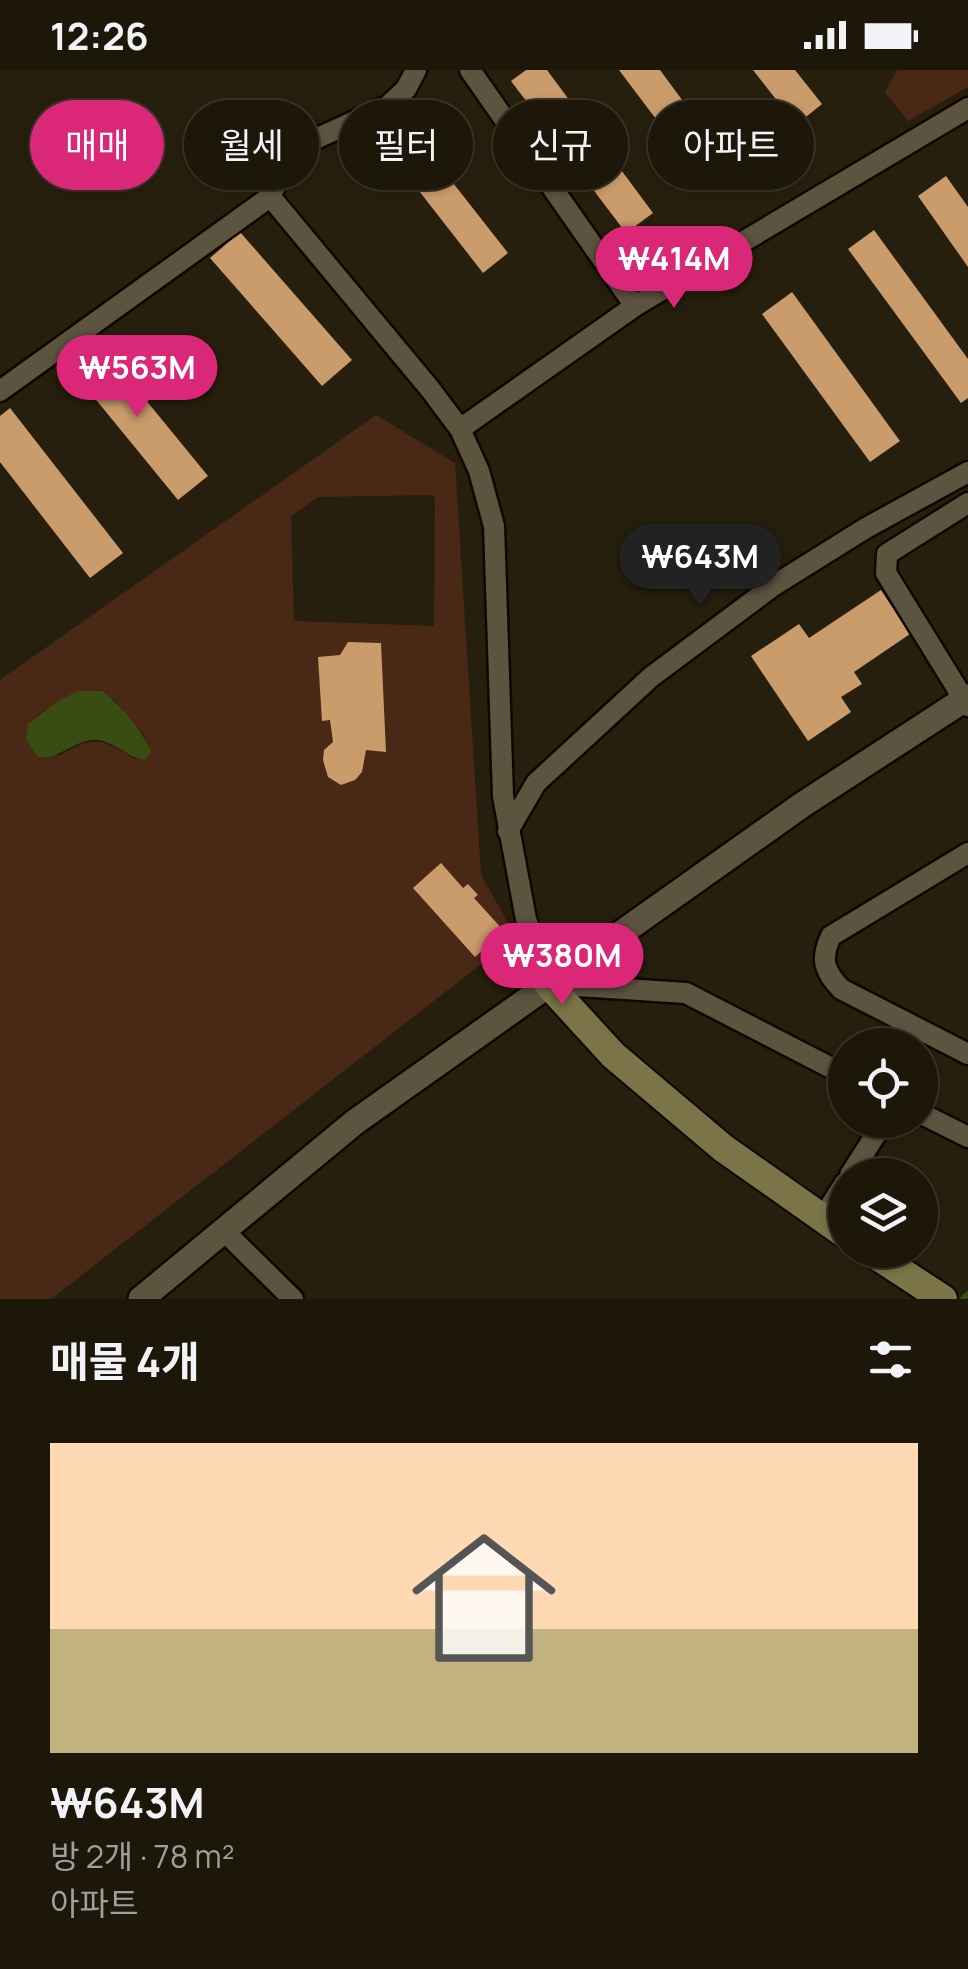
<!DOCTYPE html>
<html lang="ko">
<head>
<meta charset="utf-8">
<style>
  body { margin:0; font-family:Manrope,"Noto Sans KR",sans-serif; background:#2a2418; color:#f1f3f6; height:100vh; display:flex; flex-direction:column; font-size:38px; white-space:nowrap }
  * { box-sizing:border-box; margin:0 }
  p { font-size:32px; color:#a09f9c }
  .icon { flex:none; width:55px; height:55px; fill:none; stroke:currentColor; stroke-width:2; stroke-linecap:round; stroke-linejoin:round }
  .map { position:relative; height:1229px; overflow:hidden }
  .sheet { display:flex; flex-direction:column; background:#1d170a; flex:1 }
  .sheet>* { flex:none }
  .banner { position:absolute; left:30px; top:30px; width:910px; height:90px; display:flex; gap:20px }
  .fabs { position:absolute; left:828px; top:958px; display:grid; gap:20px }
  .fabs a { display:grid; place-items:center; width:110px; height:110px; border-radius:50%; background:#1d170a; box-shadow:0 2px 8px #0004,0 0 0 2px #3b362b; font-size:50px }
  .price { position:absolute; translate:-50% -85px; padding:0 22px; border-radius:35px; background:#db2777; color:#fff; font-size:32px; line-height:65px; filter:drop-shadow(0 2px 5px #0008) }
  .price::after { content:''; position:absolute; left:50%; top:60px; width:30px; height:22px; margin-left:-15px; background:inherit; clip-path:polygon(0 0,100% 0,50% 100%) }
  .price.on { background:#222; color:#fff }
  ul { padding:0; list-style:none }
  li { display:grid; align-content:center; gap:20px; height:530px; padding:0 50px }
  li span { display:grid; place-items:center; height:310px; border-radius:0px; color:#555 }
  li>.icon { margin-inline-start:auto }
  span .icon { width:180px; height:180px; fill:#fffc; stroke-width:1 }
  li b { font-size:42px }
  h2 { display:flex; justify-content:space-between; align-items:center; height:120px; padding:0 50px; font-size:42px }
  .tag { padding:0 35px; border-radius:45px; background:#1d170a; box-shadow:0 2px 8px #0004,0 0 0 2px #3b362b; font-size:35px; line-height:90px }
  .tag.on { background:#db2777; color:#fff }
  .status { display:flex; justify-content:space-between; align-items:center; height:70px; padding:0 50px; background:#1d170a; direction:ltr }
  .status svg { height:28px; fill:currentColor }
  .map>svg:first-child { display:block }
  .green { fill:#4a2816; fill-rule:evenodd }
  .water { fill:#394d13 }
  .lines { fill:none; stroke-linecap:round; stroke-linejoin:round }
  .stream { stroke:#394d13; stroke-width:6 }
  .building { fill:#ca9b6b }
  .minor-casing { stroke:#100800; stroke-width:25 }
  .tertiary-casing { stroke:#100800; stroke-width:30 }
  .secondary-casing { stroke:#100800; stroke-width:32 }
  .minor { stroke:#5d5440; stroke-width:20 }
  .tertiary { stroke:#5d5440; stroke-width:25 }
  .secondary { stroke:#7b7448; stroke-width:28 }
</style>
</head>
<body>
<div class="status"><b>12:26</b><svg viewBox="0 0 49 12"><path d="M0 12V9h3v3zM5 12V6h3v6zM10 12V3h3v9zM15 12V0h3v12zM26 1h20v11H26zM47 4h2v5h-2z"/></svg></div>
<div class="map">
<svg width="968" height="1229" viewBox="0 0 968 1229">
  <rect width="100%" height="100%" fill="#271f0d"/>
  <g class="green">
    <polygon points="897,0 968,0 968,17 908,51 885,22"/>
    <path d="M376 345 455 393 481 805 516 867 51 1229H0V610ZM428 425 435 427 434 556 294 551 291 446 318 427ZM79 621 114 630 143 664 151 681 135 689C99 667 94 666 58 686L37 646Z"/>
  </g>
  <path class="water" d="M79 621H102C123 638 140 657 151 681L145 690C127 688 111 668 92 670 72 672 60 689 38 687L26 670 28 654 60 630Z"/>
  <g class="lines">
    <polyline class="stream" points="963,1229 968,1224"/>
  </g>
  <g class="building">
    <polygon points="526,0 547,0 653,143 626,163 511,11"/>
    <polygon points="619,0 660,0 694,46 668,65"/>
    <polygon points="753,0 795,0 822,34 796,55"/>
    <polygon points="402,48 508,183 483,203 377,67"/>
    <polygon points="946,106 968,137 968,197 918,126"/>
    <polygon points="874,160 968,289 968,328 961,333 848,179"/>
    <polygon points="240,162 352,290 322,316 210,188"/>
    <polygon points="792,222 900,371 870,392 762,244"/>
    <polygon points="96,269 208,406 178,430 66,293"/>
    <polygon points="10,338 123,483 90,508 0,392 0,346"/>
    <polygon points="881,520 910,564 854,602 862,614 841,627 851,642 808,671 751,586 799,554 809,568"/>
    <polygon points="348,572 381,573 386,682 366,680 362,702 355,710 341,715 328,707 323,690 324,680 333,672 330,650 322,651 318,587 340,585"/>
    <polygon points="441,793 463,818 468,814 478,825 474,828 504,861 475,887 413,818"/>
  </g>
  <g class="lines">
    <g class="minor-casing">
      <g id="minor">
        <polyline points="470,0 635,236 968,38"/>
        <polyline points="269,125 430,319 460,359 479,401 494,456 503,726 526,849 548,914 686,923 845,1005"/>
        <polyline points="0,321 267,129 302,75 388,36 406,19 416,0"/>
        <polyline points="460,359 635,236"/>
        <polyline points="968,433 887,484 886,503 968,636"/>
        <polyline points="508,761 536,713 651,607 773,516 866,458 968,402"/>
        <path d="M968 783 831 866C820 889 824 901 841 919L968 984"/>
        <polyline points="920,1043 968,1067"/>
        <polyline points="850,1105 885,1050"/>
        <polyline points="822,1149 845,1113"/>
        <polyline points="224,1161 293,1229"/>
      </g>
    </g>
    <g class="tertiary-casing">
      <polyline id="tertiary" points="141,1229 355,1052 802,735 968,627"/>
    </g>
    <g class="secondary-casing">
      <g id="secondary">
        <polyline points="548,914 613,985 723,1078 845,1164"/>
        <polyline points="868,1180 943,1229"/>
      </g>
    </g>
    <use href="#minor" class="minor"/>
    <use href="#tertiary" class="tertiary"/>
    <use href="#secondary" class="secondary"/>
  </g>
</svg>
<div class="fabs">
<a><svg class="icon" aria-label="locate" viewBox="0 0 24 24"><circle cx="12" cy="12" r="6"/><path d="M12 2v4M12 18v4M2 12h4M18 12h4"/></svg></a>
<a><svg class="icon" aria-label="layers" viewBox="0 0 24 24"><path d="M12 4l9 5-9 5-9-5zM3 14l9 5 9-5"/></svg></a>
</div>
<b class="price" style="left:674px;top:241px">₩414M</b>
<b class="price" style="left:137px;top:350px">₩563M</b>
<b class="price on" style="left:700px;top:539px">₩643M</b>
<b class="price" style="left:562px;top:938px">₩380M</b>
<div class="banner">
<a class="tag on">매매</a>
<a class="tag">월세</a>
<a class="tag">필터</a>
<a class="tag">신규</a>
<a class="tag">아파트</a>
</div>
</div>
<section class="sheet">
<h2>매물 4개<svg class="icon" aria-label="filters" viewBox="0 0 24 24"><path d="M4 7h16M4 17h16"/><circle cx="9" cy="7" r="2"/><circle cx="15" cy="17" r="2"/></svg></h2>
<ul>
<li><span style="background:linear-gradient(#ffd9b3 60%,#c2b280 0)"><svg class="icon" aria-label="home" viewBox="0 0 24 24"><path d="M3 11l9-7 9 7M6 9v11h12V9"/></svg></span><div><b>₩643M</b><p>방 2개 · 78 m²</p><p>아파트</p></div></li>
</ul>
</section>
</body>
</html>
